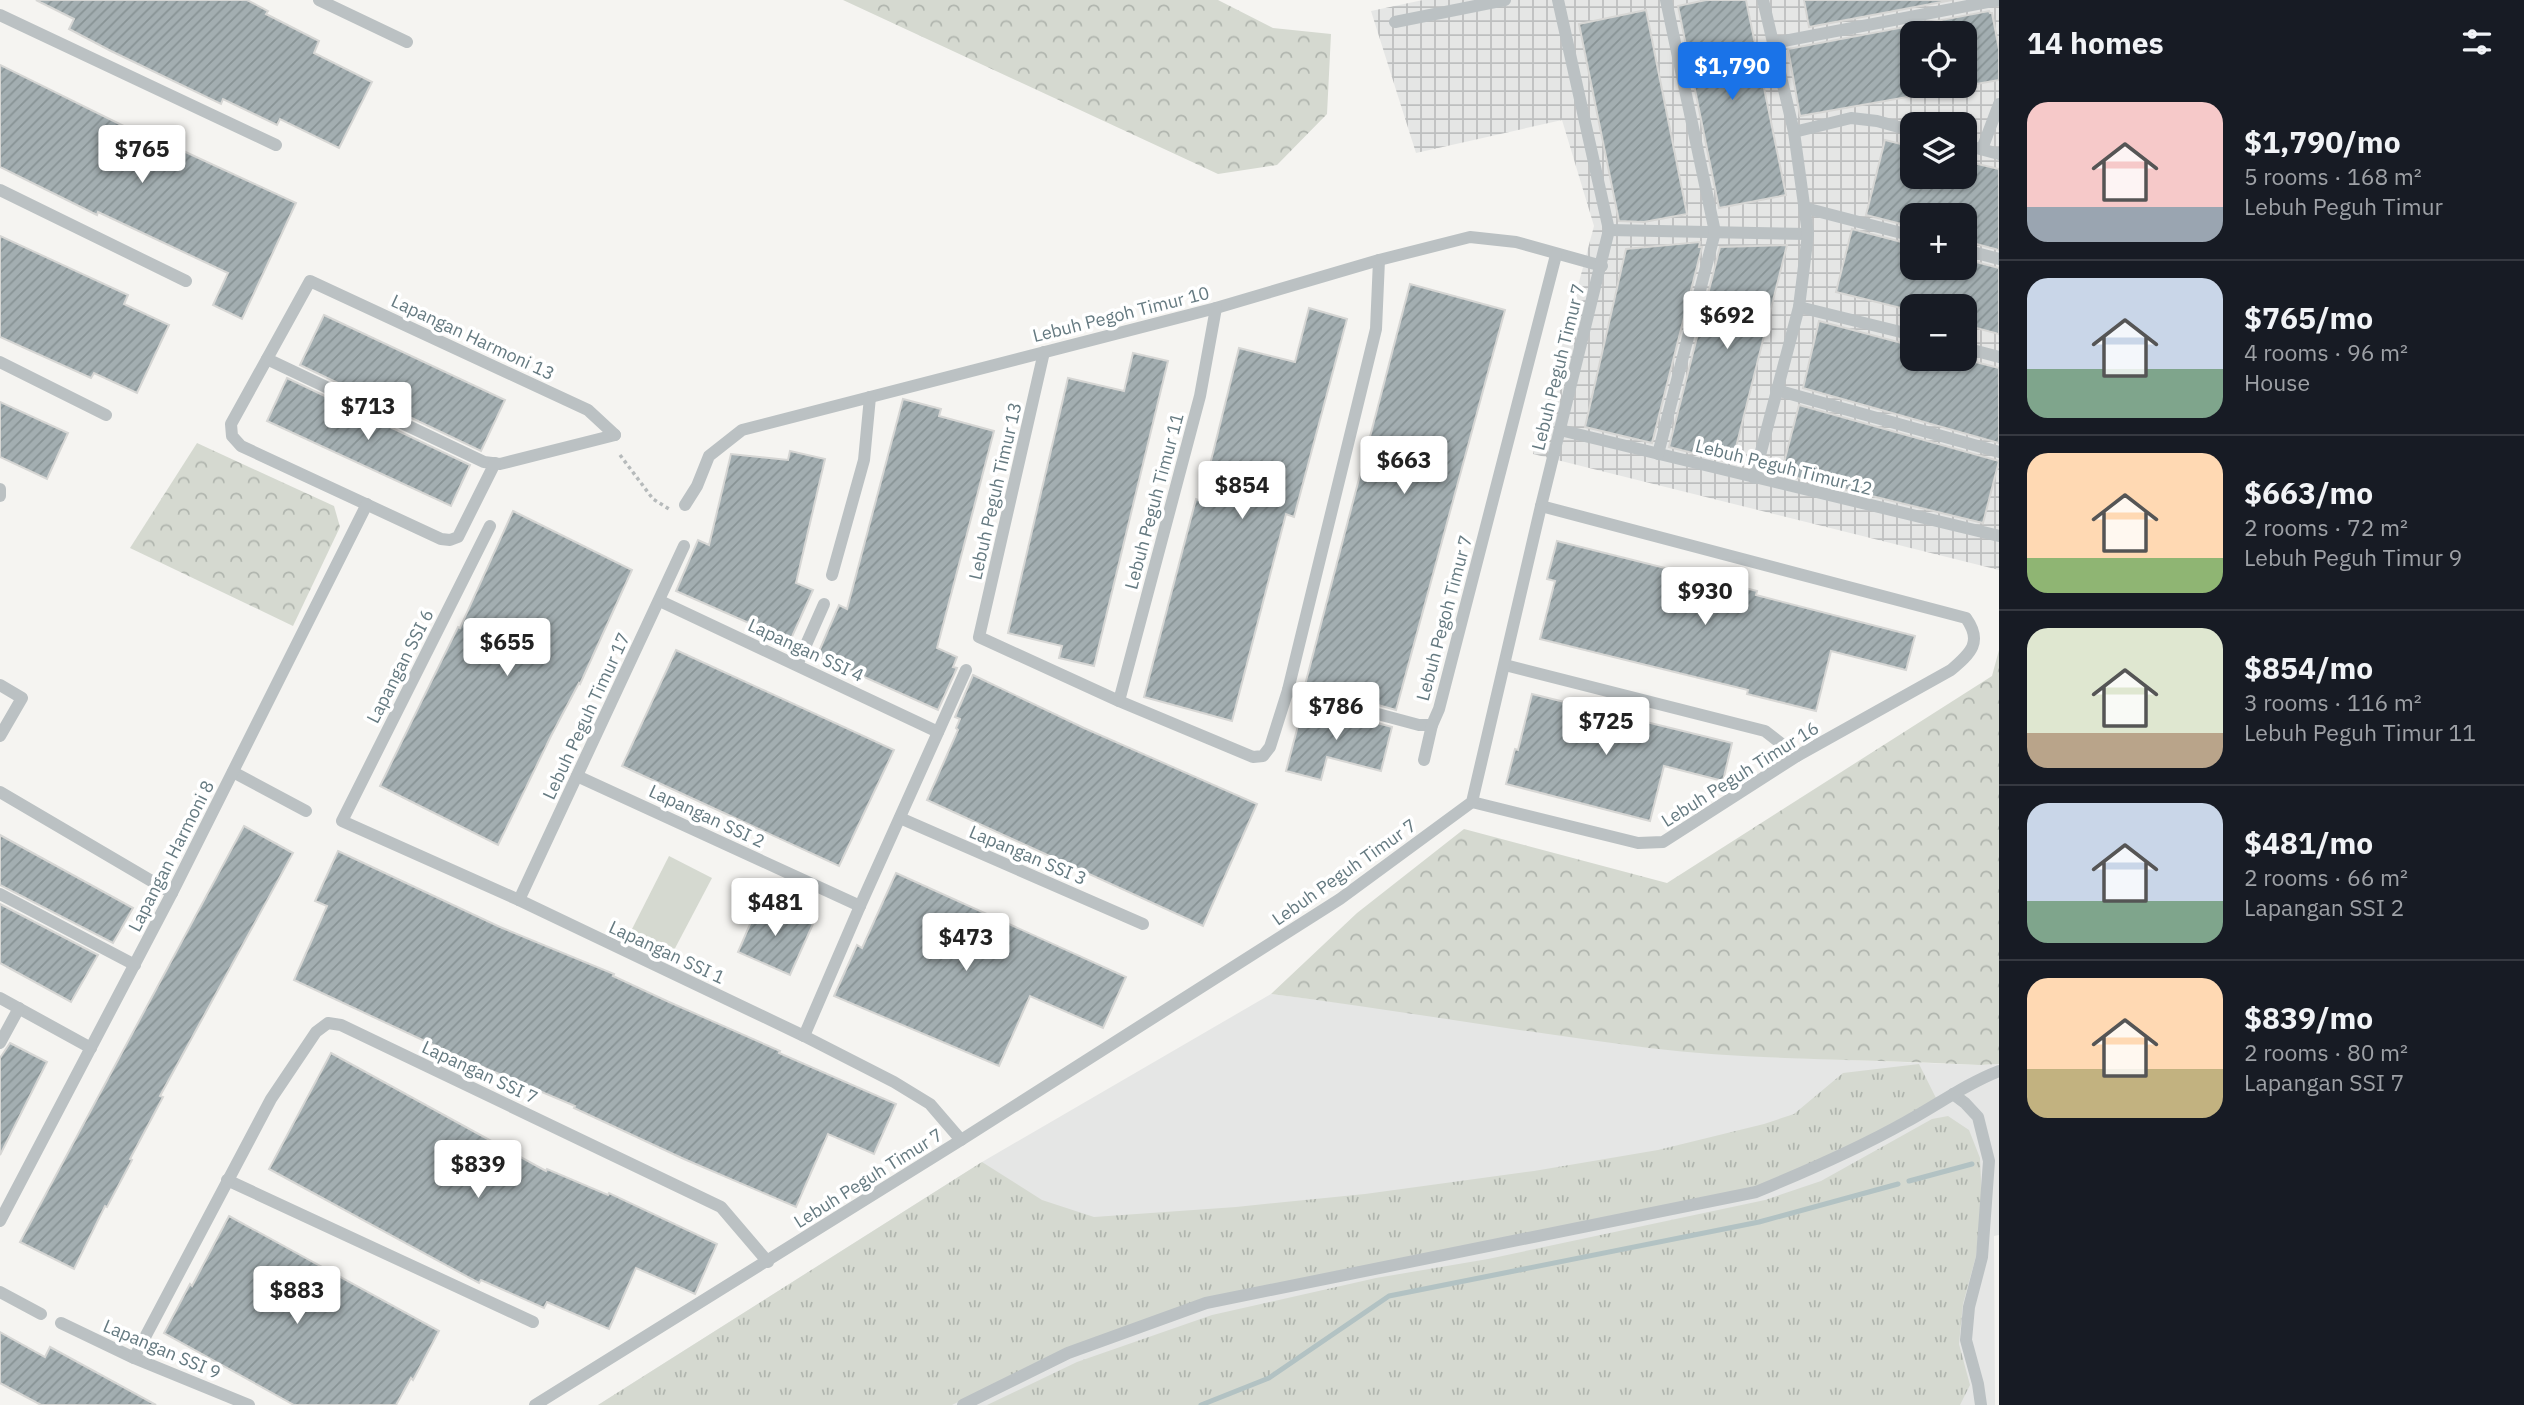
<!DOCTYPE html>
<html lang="en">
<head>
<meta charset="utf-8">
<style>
  body { margin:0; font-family:"IBM Plex Sans",sans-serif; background:#242831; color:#f1f3f6; height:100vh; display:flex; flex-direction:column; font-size:26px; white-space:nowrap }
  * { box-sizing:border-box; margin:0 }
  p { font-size:23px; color:#9ea1a6 }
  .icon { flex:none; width:38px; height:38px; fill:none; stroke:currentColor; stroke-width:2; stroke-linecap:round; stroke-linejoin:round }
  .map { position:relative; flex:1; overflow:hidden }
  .panel { display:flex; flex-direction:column; background:#171b24; width:525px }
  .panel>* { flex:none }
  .buttons { position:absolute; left:1900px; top:21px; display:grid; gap:14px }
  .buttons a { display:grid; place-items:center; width:77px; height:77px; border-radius:14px; background:#171b24; box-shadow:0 2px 5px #0004; font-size:35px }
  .price { position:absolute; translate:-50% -60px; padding:0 16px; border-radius:7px; background:#fff; color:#222; font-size:23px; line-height:46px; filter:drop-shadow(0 2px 4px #0008) }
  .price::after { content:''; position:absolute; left:50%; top:42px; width:21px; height:16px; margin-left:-10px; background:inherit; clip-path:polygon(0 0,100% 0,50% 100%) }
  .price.on { background:#1a73e8; color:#fff }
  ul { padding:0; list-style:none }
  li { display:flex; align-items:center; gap:21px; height:175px; padding:0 28px }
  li+li { border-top:2px solid #363941 }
  li span { display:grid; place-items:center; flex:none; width:196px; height:140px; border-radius:21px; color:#555 }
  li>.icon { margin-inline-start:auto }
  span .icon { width:84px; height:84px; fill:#fffc; stroke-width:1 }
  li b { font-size:30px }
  h2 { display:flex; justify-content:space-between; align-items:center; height:84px; padding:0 28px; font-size:30px }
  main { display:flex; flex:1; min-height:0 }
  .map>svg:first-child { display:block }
  .built { fill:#e5e6e5 }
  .industrial { fill:url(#industrial-grid); fill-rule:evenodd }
  .grass { fill:url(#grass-tufts) }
  .forest { fill:url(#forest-crowns) }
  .pitch { fill:#d5d9d0 }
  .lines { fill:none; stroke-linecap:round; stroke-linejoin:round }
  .stream { stroke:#b2c2c3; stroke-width:5 }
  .building { fill:url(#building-hatch); stroke:#d6d6d4; stroke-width:2 }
  .path { stroke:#b6babb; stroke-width:3.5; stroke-dasharray:3.5 3.5; stroke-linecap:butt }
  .minor { stroke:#bbc1c3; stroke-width:12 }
  .labels { text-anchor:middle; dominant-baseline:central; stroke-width:7; stroke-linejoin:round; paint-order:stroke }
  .street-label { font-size:18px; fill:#657a81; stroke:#fff }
</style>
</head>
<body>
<main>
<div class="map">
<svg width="1999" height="1405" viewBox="0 0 1999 1405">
  <defs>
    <pattern id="industrial-grid" width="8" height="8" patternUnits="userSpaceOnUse" patternTransform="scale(1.75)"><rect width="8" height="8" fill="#e5e6e5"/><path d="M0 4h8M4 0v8" fill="none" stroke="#bdbfbf"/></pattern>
    <pattern id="grass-tufts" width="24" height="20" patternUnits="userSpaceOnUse" patternTransform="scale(1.75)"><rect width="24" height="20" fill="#d5d9d0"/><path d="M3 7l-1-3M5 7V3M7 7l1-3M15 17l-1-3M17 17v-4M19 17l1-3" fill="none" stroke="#b0b5ae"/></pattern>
    <pattern id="forest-crowns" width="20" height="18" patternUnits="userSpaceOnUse" patternTransform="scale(1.75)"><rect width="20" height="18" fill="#d5d9d0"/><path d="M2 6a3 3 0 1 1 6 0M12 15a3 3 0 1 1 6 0" fill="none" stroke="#b0b5ae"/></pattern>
    <pattern id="building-hatch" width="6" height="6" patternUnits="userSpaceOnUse" patternTransform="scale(1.75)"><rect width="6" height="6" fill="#a3aeb1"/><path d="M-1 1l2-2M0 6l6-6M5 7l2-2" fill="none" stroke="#889395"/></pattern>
  </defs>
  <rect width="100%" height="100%" fill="#f5f4f1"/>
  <polygon class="built" points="1271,994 1375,1007 1651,1048 1770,1057 1979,1065 1999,1064 1999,1235 1994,1236 1995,1405 598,1405 982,1162"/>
  <path class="industrial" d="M1423 0H1999V570L1533 454 1594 226 1562 120 1416 153 1371 11ZM1913 33H1965V86H1913ZM1913 124H1965V177H1913ZM1913 215H1965V268H1913ZM1913 306H1965V359H1913Z"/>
  <g class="grass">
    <polygon points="1919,1064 1937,1100 1838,1154 1754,1188 1206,1299 1043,1360 952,1405 598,1405 982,1162 1042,1200 1094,1217 1236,1207 1365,1194 1534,1171 1658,1150 1764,1124 1794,1114 1843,1073"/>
    <polygon points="1948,1116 1969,1130 1980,1158 1982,1203 1976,1256 1963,1304 1959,1344 1970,1385 1960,1405 987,1405 1077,1362 1212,1315 1376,1278 1488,1259 1765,1200 1821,1181 1932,1119"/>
  </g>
  <g class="forest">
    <polygon points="843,0 1218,0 1273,28 1331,34 1327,114 1277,165 1218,174"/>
    <polygon points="197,443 334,506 340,527 293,626 130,548"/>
    <path d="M1999 650V1064L1979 1065C1869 1059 1758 1061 1649 1048 1523 1032 1397 1010 1271 994L1357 913 1464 829 1667 883 1992 676Z"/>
  </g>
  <polygon class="pitch" points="669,856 712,878 672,954 630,933"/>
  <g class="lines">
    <g class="stream">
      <polyline points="1909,1181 1972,1164"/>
      <polyline points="1201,1405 1269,1378 1389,1296 1759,1222 1898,1184"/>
    </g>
  </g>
  <g class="building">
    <polygon points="36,0 247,0 268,11 266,14 319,41 314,53 372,82 339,148 280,119 277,125 223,99 221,104 111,51 69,29 74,19"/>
    <polygon points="1706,0 1746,0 1786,195 1719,208 1678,6"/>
    <polygon points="1804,0 1952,0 1809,27"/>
    <polygon points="1646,10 1687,214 1644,222 1619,221 1579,24"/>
    <polygon points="1989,11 1990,13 1992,13 1999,49 1999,80 1965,86 1965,33 1913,33 1913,96 1800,116 1788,49"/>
    <polygon points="0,65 152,140 153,137 296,203 242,319 213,305 228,273 98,212 97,215 0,167"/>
    <polygon points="1885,140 1913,147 1913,177 1965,177 1965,161 1999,169 1999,250 1965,241 1965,215 1913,215 1913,227 1866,215"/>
    <polygon points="1852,229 1913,245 1913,268 1965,268 1965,259 1999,268 1999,334 1965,325 1965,306 1913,306 1913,311 1836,292"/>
    <polygon points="0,236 128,295 124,304 169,325 137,393 94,373 91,378 0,337"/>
    <polygon points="1700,242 1699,247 1702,247 1652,443 1585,427 1626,249"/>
    <polygon points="1787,245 1732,463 1669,447 1720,247"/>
    <polygon points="1410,284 1505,310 1396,710 1305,685"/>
    <polygon points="1309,308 1347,319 1294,517 1286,514 1232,721 1144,697 1196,499 1201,501 1239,348 1295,362"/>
    <polygon points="324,315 505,400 481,451 300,365"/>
    <polygon points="1819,321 1913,346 1913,359 1964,359 1999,368 1999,443 1803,388"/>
    <polygon points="1133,353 1168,361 1094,666 1059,658 1062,646 1008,633 1068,378 1124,391"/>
    <polygon points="287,378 470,465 451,506 267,421"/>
    <polygon points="903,399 941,409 939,416 994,431 937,648 957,657 953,667 957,668 938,710 817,656 839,605 847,609"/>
    <polygon points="0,402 68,433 47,479 0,457"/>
    <polygon points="1799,405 1999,461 1983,523 1781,474"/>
    <polygon points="790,451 825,459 796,583 813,590 790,641 676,591 698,540 709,545 731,454 788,460"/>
    <polygon points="513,511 632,570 580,684 579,683 551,736 498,845 380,786 458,627 460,628"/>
    <polygon points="1557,541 1757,591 1756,595 1915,636 1906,670 1831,651 1816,711 1747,694 1748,690 1540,639 1555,581 1547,579"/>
    <polygon points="676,650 894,750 839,866 622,766"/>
    <polygon points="973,675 1084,728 1257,804 1203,926 927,800 958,730 956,728 960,719 955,717"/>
    <polygon points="1532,694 1732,743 1723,781 1664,766 1650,821 1506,784 1515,749 1518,750"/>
    <polygon points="1304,703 1392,727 1381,771 1327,757 1321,780 1286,771"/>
    <polygon points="244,826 293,853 160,1096 163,1097 130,1159 132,1160 107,1207 105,1206 74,1269 20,1242"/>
    <polygon points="0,835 133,908 113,943 0,885"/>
    <polygon points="338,851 500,927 614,974 613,976 669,1002 780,1051 779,1053 896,1104 874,1154 828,1134 796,1207 684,1159 574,1108 575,1106 459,1057 294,980 327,906 315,901"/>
    <polygon points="896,873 1126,977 1103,1028 1030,996 999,1066 834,996 857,945 862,948"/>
    <polygon points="760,901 813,924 790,975 738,952"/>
    <polygon points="0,904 98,955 71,1002 0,963"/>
    <polygon points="10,1043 47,1062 0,1155 0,1058"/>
    <polygon points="331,1053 546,1171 547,1169 608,1195 609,1193 717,1244 695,1294 636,1268 609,1329 547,1302 544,1308 481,1280 479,1283 269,1169"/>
    <polygon points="229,1216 439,1331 413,1380 411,1378 396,1405 294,1405 164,1333 190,1284 192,1286"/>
    <polygon points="0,1332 45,1357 50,1347 156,1405 41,1405 0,1383"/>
  </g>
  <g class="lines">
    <polyline class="path" points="620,455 653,499 669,509 672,508"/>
    <g class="minor">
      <polyline points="319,0 407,42"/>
      <polyline points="0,15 276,145"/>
      <polyline points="1395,22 1505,0"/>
      <polyline points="1773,43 1999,0"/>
      <polyline points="1794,132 1851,118 1877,121 1913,131"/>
      <polyline points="1965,145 1999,154"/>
      <polyline points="1982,149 1999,104"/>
      <polyline points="0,190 186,281"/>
      <polyline points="1805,208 1913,236"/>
      <polyline points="1609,230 1808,234"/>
      <polyline points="1965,250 1999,259"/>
      <polyline points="1799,307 1913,335"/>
      <polyline points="1965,348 1999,357"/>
      <polyline points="1044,352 979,637 1119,701 1253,757 1263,756 1270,747 1288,690 1376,329 1379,260"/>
      <polyline points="267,359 484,462 500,464 615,435"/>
      <polyline points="0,362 106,415"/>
      <polyline points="1776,390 1999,452"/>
      <polyline points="1560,430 1999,536"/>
      <polyline points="1658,454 1715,232 1666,0"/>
      <polyline points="495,463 458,537 450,540 441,539 241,446 232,436 231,424 310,281 588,410 615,435"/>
      <polyline points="1754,478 1799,307 1808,234 1794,132 1763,0"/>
      <polyline points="0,489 0,496"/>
      <polyline points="685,505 697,486 709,456 742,430 1216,308 1379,260 1470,237 1516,242 1602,266"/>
      <polyline points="490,526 342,821 519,900 804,1036 894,1082 930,1104 961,1140"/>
      <polyline points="832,575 864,460 870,397"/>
      <polyline points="660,601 938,732"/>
      <polyline points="797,665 824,604"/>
      <polyline points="1505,665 1765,731 1797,756"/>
      <polyline points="0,685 22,698 0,736"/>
      <polyline points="1288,690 1419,725 1432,725 1439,709 1556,255"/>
      <polyline points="1119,701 1200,396 1216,308"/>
      <polyline points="1424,760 1432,725"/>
      <polyline points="233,772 306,811"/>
      <polyline points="577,776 860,906"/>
      <polyline points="0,792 172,893"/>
      <path d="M1472 802 1638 843 1663 842 1797 756 1951 670C1971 653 1983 642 1966 618L1541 506"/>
      <polyline points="900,818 1143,924"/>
      <polyline points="0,894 135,965"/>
      <polyline points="519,900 684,546"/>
      <polyline points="0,998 91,1048"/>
      <polyline points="804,1036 860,906 966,670"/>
      <polyline points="0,1043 19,1008"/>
      <polyline points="1953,1094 1965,1103 1978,1117 1989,1161 1982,1257 1969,1307 1966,1340 1978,1384 1981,1405"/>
      <polyline points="227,1180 533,1322"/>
      <polyline points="0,1221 172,893 367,504"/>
      <polyline points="0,1292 41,1314"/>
      <polyline points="61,1323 134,1358 249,1405"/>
      <polyline points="134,1358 271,1099 316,1032 328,1023 341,1025 721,1207 768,1262"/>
      <polyline points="535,1405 961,1140 1340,899 1472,802 1541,506 1609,230 1558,0"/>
      <path d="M963 1405 1068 1353 1206 1303 1756 1192C1807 1171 1856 1150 1904 1123 1936 1106 1965 1084 1999 1071"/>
    </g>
  </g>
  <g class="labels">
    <g class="street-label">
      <text transform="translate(1121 314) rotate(-14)">Lebuh Pegoh Timur 10</text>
      <text transform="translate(473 337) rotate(25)">Lapangan Harmoni 13</text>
      <text transform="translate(1558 367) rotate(-76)">Lebuh Peguh Timur 7</text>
      <text transform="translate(1784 467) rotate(14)">Lebuh Peguh Timur 12</text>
      <text transform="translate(995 491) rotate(-77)">Lebuh Peguh Timur 13</text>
      <text transform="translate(1154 501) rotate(-75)">Lebuh Peguh Timur 11</text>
      <text transform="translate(1444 618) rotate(-75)">Lebuh Pegoh Timur 7</text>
      <text transform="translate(806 650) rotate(25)">Lapangan SSI 4</text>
      <text transform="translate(400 666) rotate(-63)">Lapangan SSI 6</text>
      <text transform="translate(586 716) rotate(-65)">Lebuh Peguh Timur 17</text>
      <text transform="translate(1740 774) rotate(-32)">Lebuh Peguh Timur 16</text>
      <text transform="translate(707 816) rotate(25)">Lapangan SSI 2</text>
      <text transform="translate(1028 855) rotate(23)">Lapangan SSI 3</text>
      <text transform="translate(171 856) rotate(-63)">Lapangan Harmoni 8</text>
      <text transform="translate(1344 872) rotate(-35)">Lebuh Peguh Timur 7</text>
      <text transform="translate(667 952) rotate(25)">Lapangan SSI 1</text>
      <text transform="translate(480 1072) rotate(25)">Lapangan SSI 7</text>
      <text transform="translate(868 1178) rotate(-32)">Lebuh Peguh Timur 7</text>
      <text transform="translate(162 1349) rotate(23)">Lapangan SSI 9</text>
    </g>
  </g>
</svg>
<div class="buttons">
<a><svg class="icon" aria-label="locate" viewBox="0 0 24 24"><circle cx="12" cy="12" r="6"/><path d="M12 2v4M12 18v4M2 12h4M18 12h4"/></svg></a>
<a><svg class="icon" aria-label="layers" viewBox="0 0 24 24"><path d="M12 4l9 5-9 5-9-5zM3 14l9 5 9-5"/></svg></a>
<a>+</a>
<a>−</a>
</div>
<b class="price on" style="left:1732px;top:102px">$1,790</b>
<b class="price" style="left:142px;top:185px">$765</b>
<b class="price" style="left:1727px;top:351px">$692</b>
<b class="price" style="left:368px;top:442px">$713</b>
<b class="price" style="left:1404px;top:496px">$663</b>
<b class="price" style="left:1242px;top:521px">$854</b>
<b class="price" style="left:1705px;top:627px">$930</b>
<b class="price" style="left:507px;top:678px">$655</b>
<b class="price" style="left:1336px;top:742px">$786</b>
<b class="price" style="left:1606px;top:757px">$725</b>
<b class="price" style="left:775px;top:938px">$481</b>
<b class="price" style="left:966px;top:973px">$473</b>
<b class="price" style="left:478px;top:1200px">$839</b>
<b class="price" style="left:297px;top:1326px">$883</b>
</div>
<section class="panel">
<h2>14 homes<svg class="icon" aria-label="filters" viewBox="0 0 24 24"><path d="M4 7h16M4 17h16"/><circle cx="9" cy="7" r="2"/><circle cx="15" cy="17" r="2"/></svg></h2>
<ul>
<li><span style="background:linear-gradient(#f6c9c9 75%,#9aa5b1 0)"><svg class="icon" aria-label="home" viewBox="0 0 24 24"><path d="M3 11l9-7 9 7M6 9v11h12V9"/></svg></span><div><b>$1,790/mo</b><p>5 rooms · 168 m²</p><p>Lebuh Peguh Timur</p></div></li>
<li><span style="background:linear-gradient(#c9d6e8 65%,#7fa58c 0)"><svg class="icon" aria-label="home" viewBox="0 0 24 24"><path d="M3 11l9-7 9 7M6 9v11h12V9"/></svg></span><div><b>$765/mo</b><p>4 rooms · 96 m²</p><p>House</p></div></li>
<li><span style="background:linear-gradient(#ffd9b3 75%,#8fb573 0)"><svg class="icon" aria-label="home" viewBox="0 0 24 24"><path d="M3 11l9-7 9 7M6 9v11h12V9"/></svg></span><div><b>$663/mo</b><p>2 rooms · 72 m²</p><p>Lebuh Peguh Timur 9</p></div></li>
<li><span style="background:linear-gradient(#dfe7d0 75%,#b9a48a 0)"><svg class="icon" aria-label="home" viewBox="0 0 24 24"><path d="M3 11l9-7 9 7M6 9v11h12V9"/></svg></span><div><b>$854/mo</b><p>3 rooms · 116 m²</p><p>Lebuh Peguh Timur 11</p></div></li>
<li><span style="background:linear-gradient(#c9d6e8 70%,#7fa58c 0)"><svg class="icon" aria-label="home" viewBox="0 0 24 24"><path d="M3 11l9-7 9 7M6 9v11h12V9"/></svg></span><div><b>$481/mo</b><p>2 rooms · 66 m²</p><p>Lapangan SSI 2</p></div></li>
<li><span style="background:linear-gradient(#ffd9b3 65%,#c2b280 0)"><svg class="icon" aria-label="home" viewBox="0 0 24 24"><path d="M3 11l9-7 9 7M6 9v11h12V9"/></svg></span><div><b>$839/mo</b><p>2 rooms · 80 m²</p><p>Lapangan SSI 7</p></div></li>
</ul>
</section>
</main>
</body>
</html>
